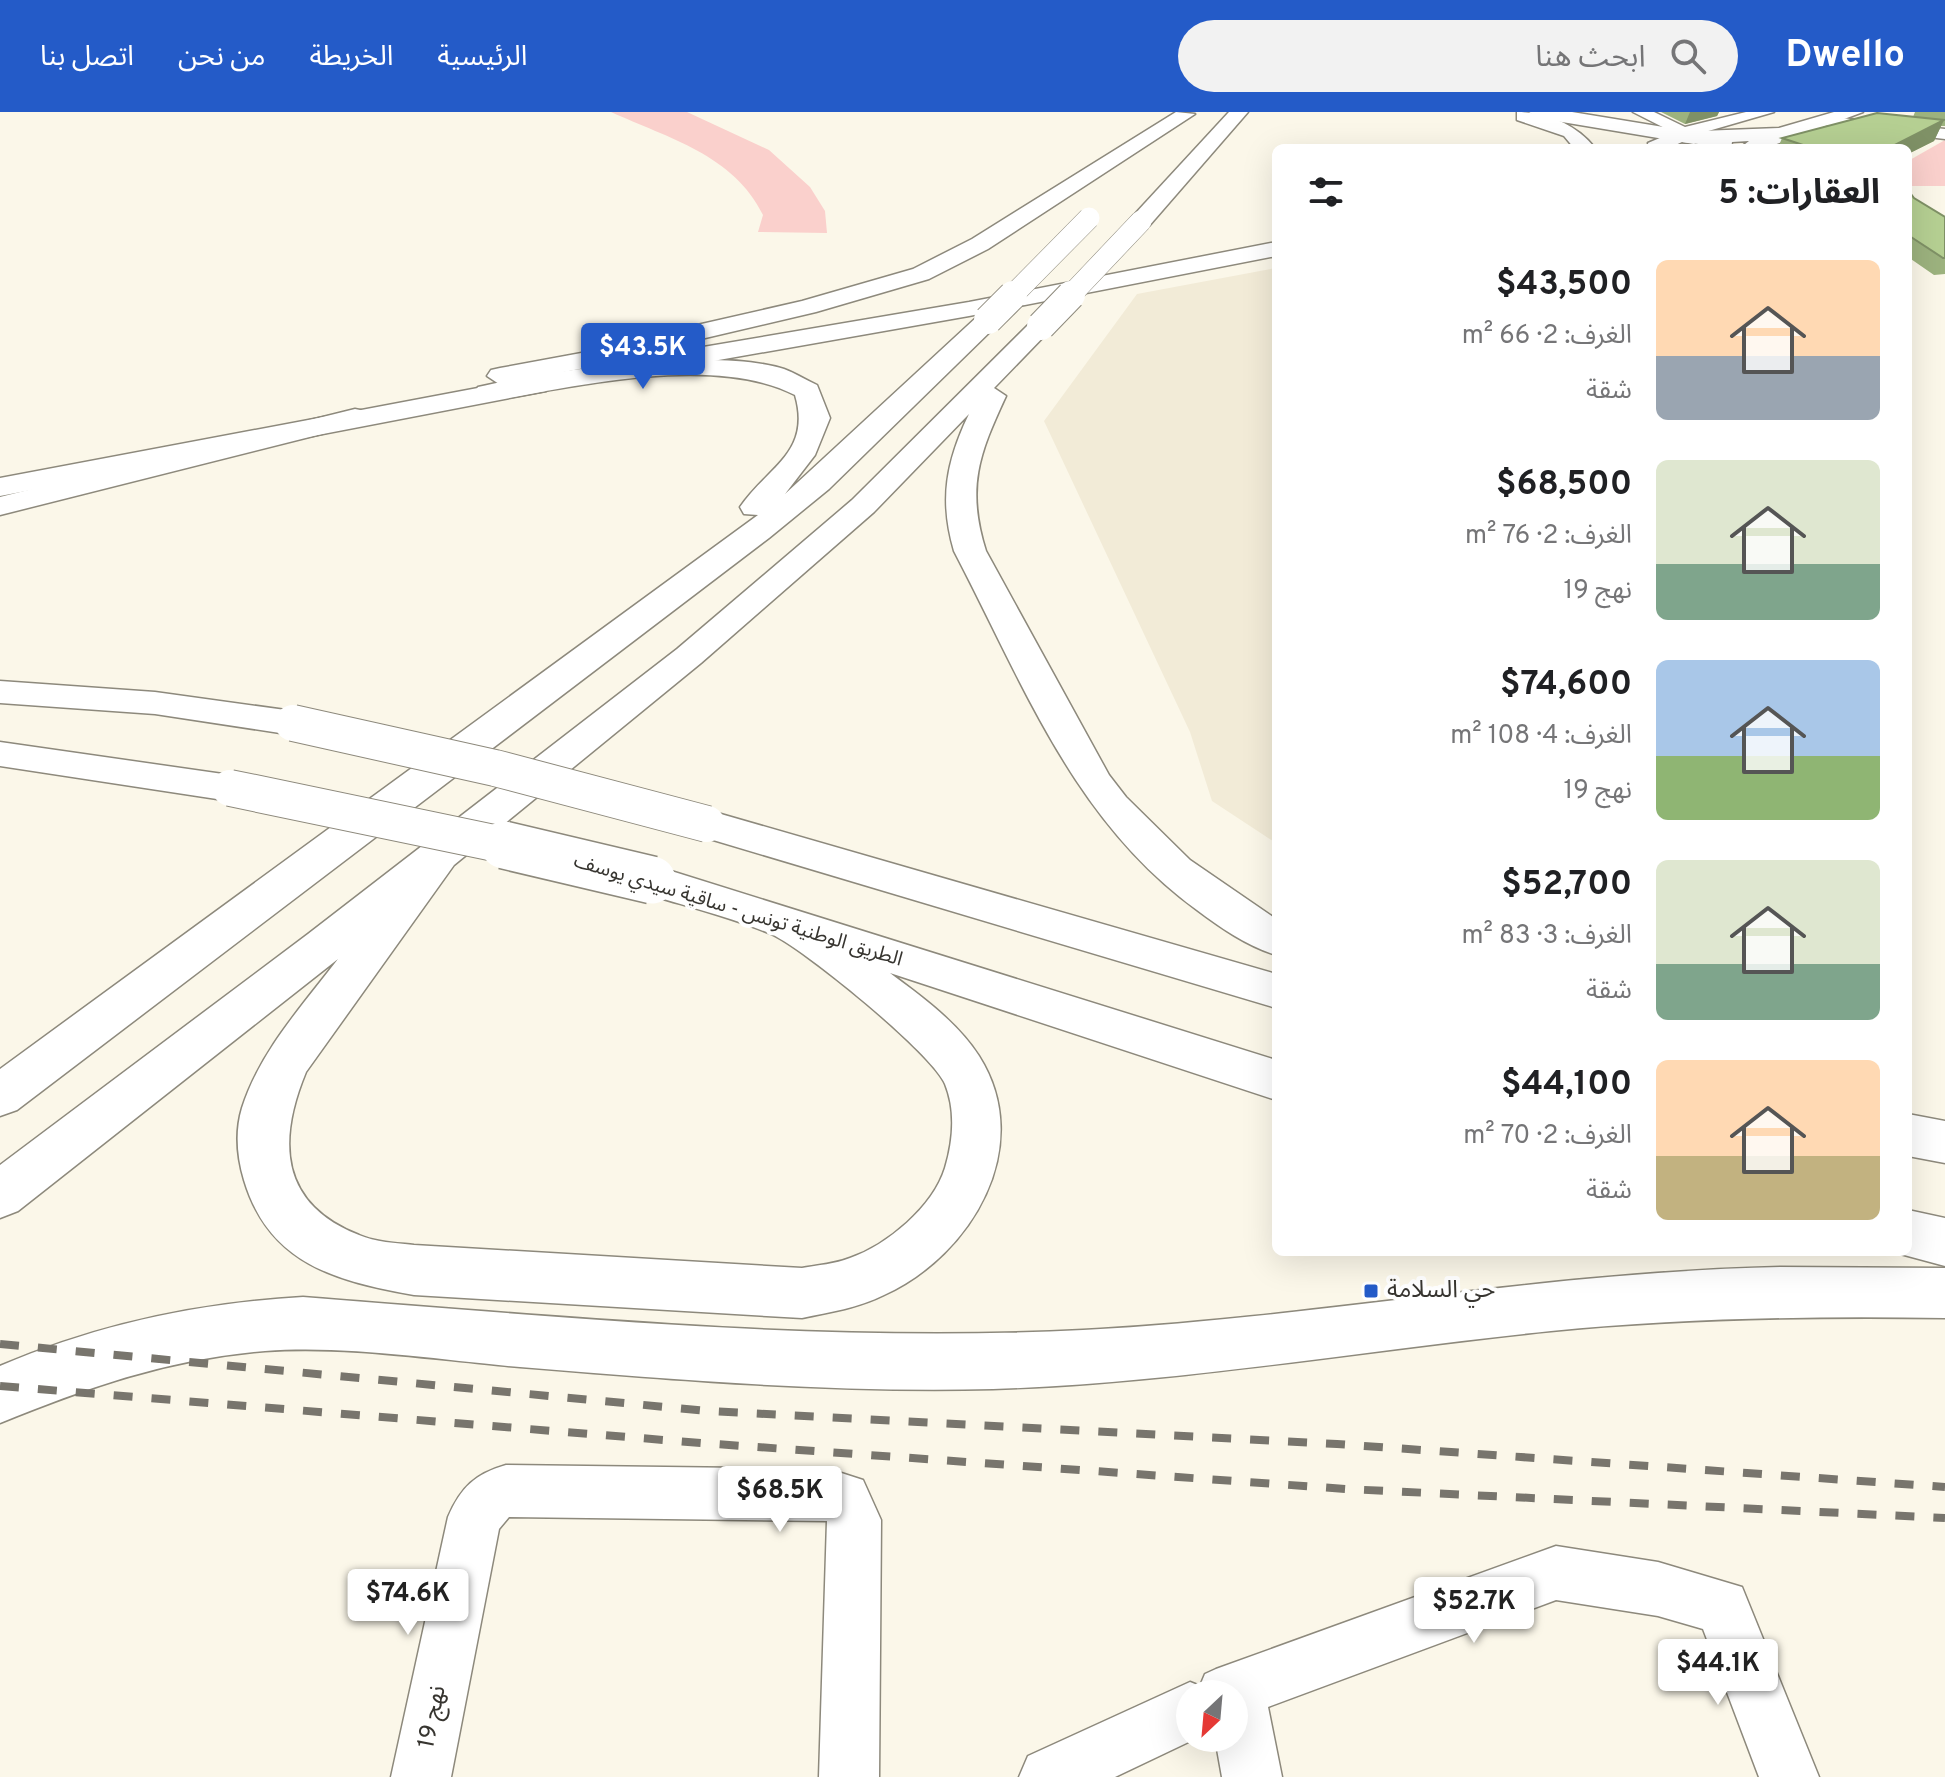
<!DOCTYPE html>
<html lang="ar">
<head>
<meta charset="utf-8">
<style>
  body { margin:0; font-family:Overpass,"Noto Sans Arabic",sans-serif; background:#f2f2f2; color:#202124; direction:rtl; height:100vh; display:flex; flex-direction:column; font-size:30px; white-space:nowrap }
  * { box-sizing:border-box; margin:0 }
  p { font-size:26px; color:#757577 }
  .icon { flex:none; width:44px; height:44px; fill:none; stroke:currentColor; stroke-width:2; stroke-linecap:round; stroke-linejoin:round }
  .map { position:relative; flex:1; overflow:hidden; direction:ltr }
  .panel { position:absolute; left:1272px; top:32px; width:640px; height:1112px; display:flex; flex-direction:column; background:#fff; border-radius:12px; box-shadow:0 8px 32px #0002; direction:rtl }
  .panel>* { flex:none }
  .needle { width:52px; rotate:206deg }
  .tools { position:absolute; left:1176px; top:1568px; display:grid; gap:16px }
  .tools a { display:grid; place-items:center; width:72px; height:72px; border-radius:50%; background:#fff; box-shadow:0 8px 32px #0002; font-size:40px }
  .price { position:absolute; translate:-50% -68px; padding:0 18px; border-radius:8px; background:#fff; color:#222; font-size:26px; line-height:52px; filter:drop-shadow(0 2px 4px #0008) }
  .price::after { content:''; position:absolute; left:50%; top:48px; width:24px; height:18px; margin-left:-12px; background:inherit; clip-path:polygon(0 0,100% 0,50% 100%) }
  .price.on { background:#245bc8; color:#fff }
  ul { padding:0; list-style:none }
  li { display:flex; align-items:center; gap:24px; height:200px; padding:0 32px }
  li span { display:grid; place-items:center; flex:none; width:224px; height:160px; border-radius:12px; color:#555 }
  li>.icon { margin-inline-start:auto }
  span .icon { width:96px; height:96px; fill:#fffc; stroke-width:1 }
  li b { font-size:34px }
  h2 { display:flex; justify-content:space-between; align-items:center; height:96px; padding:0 32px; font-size:34px }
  header { display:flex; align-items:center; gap:48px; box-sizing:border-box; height:112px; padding:0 40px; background:#245bc8; color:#fff }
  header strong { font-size:38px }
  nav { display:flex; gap:44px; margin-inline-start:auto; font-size:28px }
  .search { width:560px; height:72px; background:#f2f2f2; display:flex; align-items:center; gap:20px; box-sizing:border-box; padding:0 28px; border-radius:44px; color:#757577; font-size:30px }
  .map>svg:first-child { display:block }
  .built { fill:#f2ebd7 }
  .green { fill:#fad0cc }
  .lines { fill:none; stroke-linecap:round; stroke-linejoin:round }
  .minor-casing { stroke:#8d897c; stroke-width:3 }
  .secondary-casing { stroke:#8d897c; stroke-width:3 }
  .trunk-casing { stroke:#8d897c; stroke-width:3 }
  .minor { fill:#fff; fill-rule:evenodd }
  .secondary { fill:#fff; fill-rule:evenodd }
  .trunk { fill:#fff; fill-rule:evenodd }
  .rail { stroke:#78756d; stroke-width:8; stroke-dasharray:19 19; stroke-linecap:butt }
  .trunk-bridge-far3-casing { stroke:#8d897c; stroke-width:22; stroke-linecap:butt }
  .trunk-bridge-far2-casing { stroke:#8d897c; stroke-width:30; stroke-linecap:butt }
  .trunk-bridge-far1-casing { stroke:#8d897c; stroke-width:38; stroke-linecap:butt }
  .trunk-bridge-casing { stroke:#8d897c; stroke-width:50; stroke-linecap:butt }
  .trunk-bridge-far3 { stroke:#fff; stroke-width:21 }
  .trunk-bridge-far2 { stroke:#fff; stroke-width:28 }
  .trunk-bridge-far1 { stroke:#fff; stroke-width:36 }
  .trunk-bridge { stroke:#fff; stroke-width:47 }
  .wall { fill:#9cb27e }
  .shaded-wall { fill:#7f9166 }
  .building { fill:#b5cf92; stroke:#7f9166; stroke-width:2 }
  .poi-dot { fill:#245bc8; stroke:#fff; stroke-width:3 }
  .labels { text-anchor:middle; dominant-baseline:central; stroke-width:8; stroke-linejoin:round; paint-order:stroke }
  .street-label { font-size:20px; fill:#373530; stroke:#fff }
  .near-poi-label { font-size:24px; fill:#373530; stroke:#fff; text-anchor:start }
  .near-street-label { font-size:24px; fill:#373530; stroke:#fff }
</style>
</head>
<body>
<header>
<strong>Dwello</strong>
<div class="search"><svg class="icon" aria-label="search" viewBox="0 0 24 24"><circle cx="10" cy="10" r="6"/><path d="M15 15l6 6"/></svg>ابحث هنا</div>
<nav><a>الرئيسية</a><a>الخريطة</a><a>من نحن</a><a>اتصل بنا</a></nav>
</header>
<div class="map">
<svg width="1945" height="1665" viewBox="0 0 1945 1665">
  <rect width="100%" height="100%" fill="#fbf7e9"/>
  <polygon class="built" points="1276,156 1276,731 1212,689 1190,620 1044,309 1137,182"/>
  <g class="green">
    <path d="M611 0H687L769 38 810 75 825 99 827 121 758 120 763 103C734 43 668 26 611 0Z"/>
    <polygon points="1945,28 1945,74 1908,74 1908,49"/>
  </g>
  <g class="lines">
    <g class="minor-casing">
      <g id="minor">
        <polygon points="1633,0 1654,0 1685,15 1746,0 1774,0 1698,22 1702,26 1694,31"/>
        <polygon points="1822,4 1945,17 1945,27 1816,12 1814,9"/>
        <path d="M506 1353 829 1357 863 1368 881 1408 879 1665H819L827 1409 509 1405 499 1417 451 1665H391L448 1405C461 1375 475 1362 506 1353Z"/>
        <polygon points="1556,1434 1658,1450 1742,1475 1819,1665 1759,1665 1703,1517 1658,1504 1556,1488 1268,1595 1282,1665 1222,1665 1215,1626 1234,1626 1234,1582 1190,1582 1190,1626 1197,1626 1115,1665 1019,1665 1028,1644 1190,1570 1200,1574 1205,1562 1216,1557"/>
      </g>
    </g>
    <g class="secondary-casing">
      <g id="secondary">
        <path d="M1517 0C1547 0 1577 13 1595 36H1574L1564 24 1517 8Z"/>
        <polygon points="1834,0 1863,0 1766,36 1740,36 1749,29 1732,30 1731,36 1682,30 1669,36 1649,36 1648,31 1674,20 1779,16"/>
        <polygon points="1276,130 1276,144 969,204 611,267 602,265 598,259 606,252 537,265 549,273 546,279 0,384 0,366 499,272 487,264 491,258 500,256 641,230 654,238 650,243 632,247 969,190"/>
      </g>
    </g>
    <g class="trunk-casing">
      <g id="trunk">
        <polygon points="1176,0 1195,2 988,137 929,167 816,200 701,227 656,244 643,236 647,231 684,216 802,189 913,157 972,127"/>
        <polygon points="1229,0 1248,0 1149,114 1133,114 1130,109 1133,104"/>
        <polygon points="1529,0 1572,0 1694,20 1704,26 1694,32 1538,6"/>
        <path d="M988 201 997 203 1000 208 997 213 829 377 769 426 17 998 0 1004V957L758 403 744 402 740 395C767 355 812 341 795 283 713 241 576 275 488 289L478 287 474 281 478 275C549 258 716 235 784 257 795 261 806 268 817 273L830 306 815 343 785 382 979 203Z"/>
        <path d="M1041 206 1054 214 994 276 1006 284C979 342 966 376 986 439L1109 663 1126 685 1190 748 1276 807V843C1247 834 1221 816 1197 798 1073 708 1023 571 954 439 939 388 946 350 969 302L874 400 701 551 454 753 306 960C277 1030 280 1092 359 1123 375 1130 396 1131 414 1133L802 1156C818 1153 835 1152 850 1146 887 1133 933 1095 945 1056 953 1029 956 999 945 972 932 941 803 836 771 822 728 804 681 793 637 779L631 768 637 757 652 753 1276 948V988L890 861C921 884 957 910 979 944 1036 1034 972 1143 884 1183 858 1196 830 1200 802 1206L414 1183C336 1169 269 1152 244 1068 237 1045 235 1019 242 996 260 939 303 893 338 847L18 1099 0 1106V1053L308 822 677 537 852 388 1032 209Z"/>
        <polygon points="355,297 365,299 369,305 365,311 0,403 0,385"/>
        <polygon points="0,569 155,580 293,599 306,603 312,611 306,619 293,623 155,602 0,591"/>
        <polygon points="0,630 230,663 244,667 250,676 244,685 230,689 0,654"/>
        <polygon points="707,698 1276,862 1276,896 693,722 687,712 693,702"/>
        <polygon points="1908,1002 1945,1009 1945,1051 1908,1044"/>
        <polygon points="1908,1098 1945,1106 1945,1154 1893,1140 1908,1140"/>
        <path d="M1780 1155 1945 1156V1206C1813 1204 1682 1206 1551 1219 1365 1238 1180 1271 993 1277 835 1281 677 1268 520 1255 436 1248 349 1233 265 1239 168 1247 89 1275 0 1311V1254C98 1212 197 1191 303 1185 563 1205 822 1231 1083 1218 1316 1206 1544 1160 1780 1155Z"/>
      </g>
    </g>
    <use href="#minor" class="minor"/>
    <use href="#secondary" class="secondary"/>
    <use href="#trunk" class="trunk"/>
    <g class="rail">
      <polyline points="0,1232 708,1299 1337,1332 1945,1375"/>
      <polyline points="0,1274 701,1331 1346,1377 1945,1406"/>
    </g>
    <g class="trunk-bridge-far3-casing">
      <g id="trunk-bridge-far3">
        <polyline points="1011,185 1089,106"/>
        <polyline points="1069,185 1141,109"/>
      </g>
    </g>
    <g class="trunk-bridge-far2-casing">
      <g id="trunk-bridge-far2">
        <polyline points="988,208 1013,183"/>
        <polyline points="1041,214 1071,183"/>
      </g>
    </g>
    <g class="trunk-bridge-far1-casing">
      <g id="trunk-bridge-far1">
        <polyline points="293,611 495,656 707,712"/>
        <polyline points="230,676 513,735"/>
      </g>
    </g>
    <g class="trunk-bridge-casing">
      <polyline id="trunk-bridge" points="504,733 652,768"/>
    </g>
    <use href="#trunk-bridge-far3" class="trunk-bridge-far3"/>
    <use href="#trunk-bridge-far2" class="trunk-bridge-far2"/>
    <use href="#trunk-bridge-far1" class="trunk-bridge-far1"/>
    <use href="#trunk-bridge" class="trunk-bridge"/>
  </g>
  <g class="wall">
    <polygon points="1661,0 1719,0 1717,4 1685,12"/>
    <polygon points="1915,0 1945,0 1945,14 1941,14 1934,29 1908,42 1908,36 1778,36 1782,26 1913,5"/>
    <polygon points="1908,78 1914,86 1945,105 1945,162 1934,163 1908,145"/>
  </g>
  <g class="shaded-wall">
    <polygon points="1690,0 1719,0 1717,4 1685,12"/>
    <polygon points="1944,8 1934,29 1908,42 1908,36 1889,36"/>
  </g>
  <g class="building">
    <polygon points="1877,1 1944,8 1889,36 1812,36 1782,26"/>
    <polygon points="1908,78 1914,86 1945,105 1945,146 1943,146 1908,123"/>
  </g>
  <rect class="poi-dot" x="1363" y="1171" width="16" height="16" rx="4"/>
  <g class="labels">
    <g class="street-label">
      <text transform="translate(738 799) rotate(17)">الطريق الوطنية تونس - ساقية سيدي يوسف</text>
    </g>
    <g class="near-poi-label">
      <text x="1387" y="1179">حي السلامة</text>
    </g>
    <g class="near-street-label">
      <text transform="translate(433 1605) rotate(-79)">نهج 19</text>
    </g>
  </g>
</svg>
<div class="tools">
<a><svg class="needle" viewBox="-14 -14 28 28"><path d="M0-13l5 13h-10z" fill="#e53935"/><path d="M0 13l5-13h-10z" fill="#757577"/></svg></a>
</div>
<b class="price on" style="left:643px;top:279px">$43.5K</b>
<b class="price" style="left:780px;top:1422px">$68.5K</b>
<b class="price" style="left:408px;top:1525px">$74.6K</b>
<b class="price" style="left:1474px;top:1533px">$52.7K</b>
<b class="price" style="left:1718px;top:1595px">$44.1K</b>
<section class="panel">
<h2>العقارات: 5<svg class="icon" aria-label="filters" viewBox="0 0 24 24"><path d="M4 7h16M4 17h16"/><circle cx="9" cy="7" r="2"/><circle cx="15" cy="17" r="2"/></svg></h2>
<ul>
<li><span style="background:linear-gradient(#ffd9b3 60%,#9aa5b1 0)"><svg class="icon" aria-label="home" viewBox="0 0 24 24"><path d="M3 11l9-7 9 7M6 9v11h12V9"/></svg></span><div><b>$43,500</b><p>الغرف: 2 · 66 m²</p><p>شقة</p></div></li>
<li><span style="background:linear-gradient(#dfe7d0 65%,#7fa58c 0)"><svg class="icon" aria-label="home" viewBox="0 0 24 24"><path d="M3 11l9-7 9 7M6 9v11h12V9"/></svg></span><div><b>$68,500</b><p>الغرف: 2 · 76 m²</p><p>نهج 19</p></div></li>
<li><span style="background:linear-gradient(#a9c7e8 60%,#8fb573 0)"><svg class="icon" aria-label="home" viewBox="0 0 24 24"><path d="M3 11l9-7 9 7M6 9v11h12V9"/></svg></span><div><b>$74,600</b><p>الغرف: 4 · 108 m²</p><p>نهج 19</p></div></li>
<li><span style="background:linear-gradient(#dfe7d0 65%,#7fa58c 0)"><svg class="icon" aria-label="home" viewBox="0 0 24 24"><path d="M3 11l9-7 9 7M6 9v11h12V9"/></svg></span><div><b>$52,700</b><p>الغرف: 3 · 83 m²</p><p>شقة</p></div></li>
<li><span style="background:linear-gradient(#ffd9b3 60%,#c2b280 0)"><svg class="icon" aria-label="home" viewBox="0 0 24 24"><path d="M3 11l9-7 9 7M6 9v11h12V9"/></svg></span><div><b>$44,100</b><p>الغرف: 2 · 70 m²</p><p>شقة</p></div></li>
</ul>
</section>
</div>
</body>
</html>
